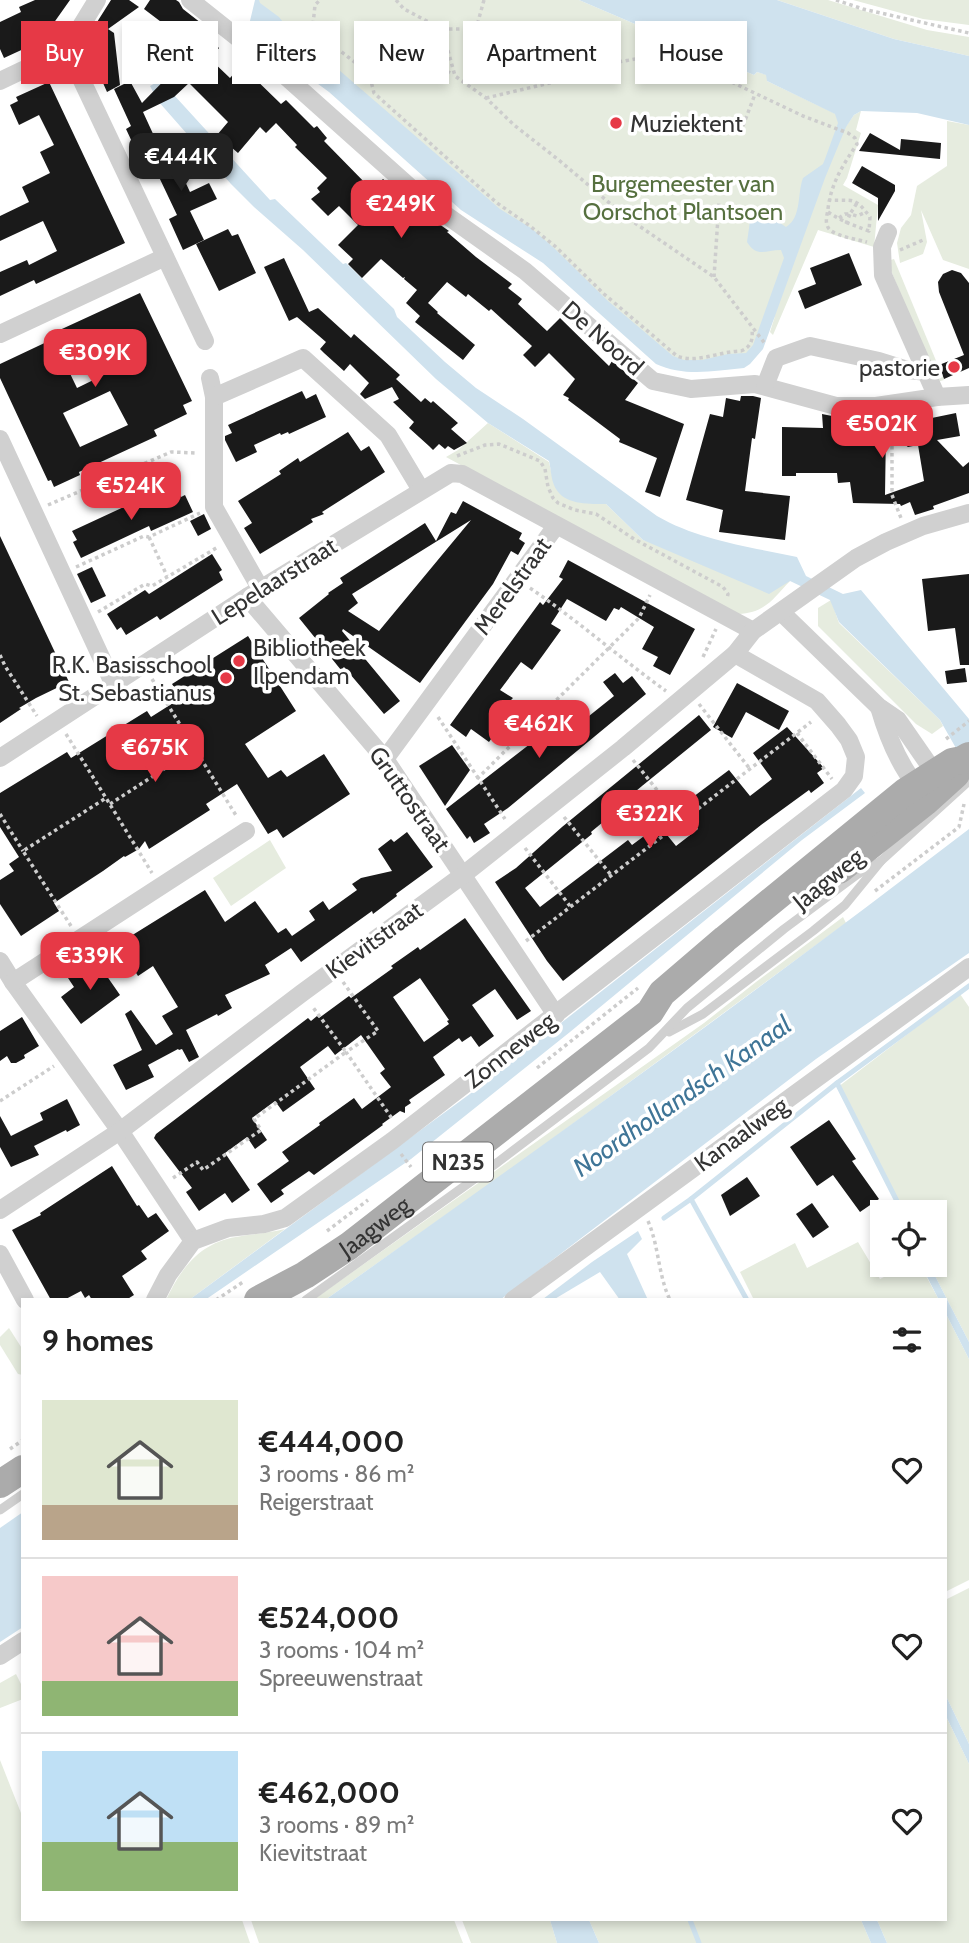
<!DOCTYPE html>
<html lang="en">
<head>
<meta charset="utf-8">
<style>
  body { margin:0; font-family:Cabin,sans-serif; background:#f2f2f2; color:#222; height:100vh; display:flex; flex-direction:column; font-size:26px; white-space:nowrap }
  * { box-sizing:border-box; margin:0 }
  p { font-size:23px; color:#767676 }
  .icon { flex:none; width:38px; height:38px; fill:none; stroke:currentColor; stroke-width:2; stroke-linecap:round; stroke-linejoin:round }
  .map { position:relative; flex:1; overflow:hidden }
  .panel { position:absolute; left:21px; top:1298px; width:926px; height:623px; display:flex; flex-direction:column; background:#fff; border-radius:0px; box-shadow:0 4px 10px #0003 }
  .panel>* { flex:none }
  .hud { position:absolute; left:21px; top:21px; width:928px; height:63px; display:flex; gap:14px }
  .buttons { position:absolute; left:870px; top:1200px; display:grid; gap:14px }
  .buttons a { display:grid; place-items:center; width:77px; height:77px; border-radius:0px; background:#fff; box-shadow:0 4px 10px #0003; font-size:35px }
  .price { position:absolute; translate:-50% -60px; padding:0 16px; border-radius:14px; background:#e63946; color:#fff; font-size:23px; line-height:46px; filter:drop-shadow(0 2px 4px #0008) }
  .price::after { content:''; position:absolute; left:50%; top:42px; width:21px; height:16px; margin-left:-10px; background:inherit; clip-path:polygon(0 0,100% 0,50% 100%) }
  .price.selected { background:#222; color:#fff }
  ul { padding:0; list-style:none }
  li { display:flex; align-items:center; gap:21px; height:175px; padding:0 21px }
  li+li { border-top:2px solid #e0e0e0 }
  li span { display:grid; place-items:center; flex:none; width:196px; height:140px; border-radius:0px; color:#555 }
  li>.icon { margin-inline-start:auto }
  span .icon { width:84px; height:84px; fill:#fffc; stroke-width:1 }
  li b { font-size:30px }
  h2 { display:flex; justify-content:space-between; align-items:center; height:84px; padding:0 21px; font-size:30px }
  .tag { padding:0 24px; border-radius:0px; background:#fff; box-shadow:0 4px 10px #0003; font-size:24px; line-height:63px }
  .tag.selected { background:#e63946; color:#fff }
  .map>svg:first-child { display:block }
  .green { fill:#e6ecdf }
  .water { fill:#cfe2ee }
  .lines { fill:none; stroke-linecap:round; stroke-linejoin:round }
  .stream { stroke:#cfe2ee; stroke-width:5 }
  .building { fill:#1a1a1a; fill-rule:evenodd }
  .path { stroke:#cdcdcd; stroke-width:3.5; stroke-dasharray:3.5 3.5; stroke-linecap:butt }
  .lane { stroke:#d0d0d0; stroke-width:9 }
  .street { stroke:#d0d0d0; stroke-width:18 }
  .primary { stroke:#ababab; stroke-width:28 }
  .poi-dot { fill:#e63946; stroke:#fff; stroke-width:2.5 }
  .labels { text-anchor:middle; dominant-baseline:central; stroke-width:7; stroke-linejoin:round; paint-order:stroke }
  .shield { fill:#fff; stroke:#707070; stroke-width:2 }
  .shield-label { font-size:23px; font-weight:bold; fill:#333 }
  .poi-label { font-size:24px; fill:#333; stroke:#fff; text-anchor:start }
  .park-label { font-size:24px; fill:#56703f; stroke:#fff }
  .street-label { font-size:24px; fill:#333; stroke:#fff }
  .water-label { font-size:26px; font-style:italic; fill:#3f7597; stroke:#fff }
</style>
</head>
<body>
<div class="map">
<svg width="969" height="1943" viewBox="0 0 969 1943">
  <rect width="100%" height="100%" fill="#fff"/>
  <g class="green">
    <polygon points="258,0 579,0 754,75 757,72 767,75 767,81 836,114 847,125 854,115 861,111 856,130 861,133 847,178 843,185 878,205 874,247 818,230 773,335 770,332 775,316 757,352 671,368 301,39 259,6"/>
    <polygon points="777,0 828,0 927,30 969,37 969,56 894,39"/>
    <polygon points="853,0 969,0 969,25 923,19"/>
    <polygon points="947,121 969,125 969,269 943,260 921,210 927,242 923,254 900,263 897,243 901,228 911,215 917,186 947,166"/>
    <polygon points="894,259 944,380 937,382 887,261"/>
    <path d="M488 423 549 462 554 484 595 504H606L643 540 790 581C773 599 765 613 738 614L446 457 458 450Z"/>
    <polygon points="831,600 839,623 940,720 943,726 932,734 916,724 818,626 818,608"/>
    <polygon points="270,840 286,868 231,906 213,878"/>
    <polygon points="843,917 846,923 514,1167 325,1300 313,1300 704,1023 756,982"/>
    <polygon points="960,994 969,1007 969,1342 932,1270 925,1274 939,1300 754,1300 740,1272 795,1243 807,1268 858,1242 880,1279 907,1265 934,1265 934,1213 902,1213 838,1087"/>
    <path d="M285 1229 189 1300H166C181 1268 200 1243 236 1237 253 1234 269 1233 285 1229Z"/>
    <polygon points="945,1312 969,1359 969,1580 945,1592"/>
    <polygon points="9,1328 23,1350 23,1375 18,1374 0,1345 0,1337"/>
    <polygon points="969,1588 969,1744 945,1694 945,1600"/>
    <polygon points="16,1674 23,1688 23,1699 0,1708 0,1683"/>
    <polygon points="945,1714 969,1764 969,1943 887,1943 877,1920 945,1920"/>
    <polygon points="0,1760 21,1813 23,1813 23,1920 242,1920 250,1943 0,1943"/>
    <polygon points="251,1920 454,1920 463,1943 259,1943"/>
    <polygon points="462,1920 550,1920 557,1943 471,1943"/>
    <polygon points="589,1920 861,1920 871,1943 599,1943"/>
  </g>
  <g class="water">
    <path d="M255 0H259L260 3 279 17 290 31 310 45 500 209 531 228 554 248 608 301 673 356 684 360H702L728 354 746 353 753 345 784 258 781 250C765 250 757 258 747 242L750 221 756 214C770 211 775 220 786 227 802 217 797 194 803 178L823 164 825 159 838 123 835 114 767 81 766 75 757 72 754 75 579 0H777L894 39 969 56V125L917 113 861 111 854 115 846 127 825 178 763 349 750 364 744 368C714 371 684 377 656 364L543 263 461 210 329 92 284 59 249 25Z"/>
    <path d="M157 82 163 83 270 200 275 199 343 264 346 263 394 309 397 317 445 362 476 388 523 419 657 516C698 540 750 547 797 557L806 576 843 594 861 590 969 719V771L940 720 839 622 830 600 790 581 769 594 643 540 606 504C587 504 562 505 554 485 551 478 551 469 549 461L488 423 436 379 303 250 254 207 231 184 158 101 150 86Z"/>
    <polygon points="861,788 865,793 802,840 570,1032 411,1159 205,1300 189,1300 478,1088"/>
    <path d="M969 829V953L816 1059 500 1300H325C542 1147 758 991 969 829Z"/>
    <polygon points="638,1231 642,1239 627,1254 648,1300 620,1300 600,1272 553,1300 543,1299 592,1262"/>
    <polygon points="932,1270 969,1342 969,1359 945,1312 945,1300 939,1300 925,1273"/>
    <polygon points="23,1512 23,1627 0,1642 0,1528"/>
    <polygon points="945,1694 969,1744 969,1764 945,1714"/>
    <polygon points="550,1920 589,1920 599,1943 557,1943"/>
    <polygon points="861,1920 877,1920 887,1943 871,1943"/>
  </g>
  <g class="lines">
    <g class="stream">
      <polyline points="691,1199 837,1083"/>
      <polyline points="903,1213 837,1083 969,986"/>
      <polyline points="664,1218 691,1199 747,1300"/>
      <polyline points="690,1920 699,1943"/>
    </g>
  </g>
  <g class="building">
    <polygon points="35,0 70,0 53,24 48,21 30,46 4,58 0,49 0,22 21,12 19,7"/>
    <polygon points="111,0 129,0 139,7 108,29 114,33 120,85 107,92 92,58 103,53 91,41 80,49"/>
    <polygon points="150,0 176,0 179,2 183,9 201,23 197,28 219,48 210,59 230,78 237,70 243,75 247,71 281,104 286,100 314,128 317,126 327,138 324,141 372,190 383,179 415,207 449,231 447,232 476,257 512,284 508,288 522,299 518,304 547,331 560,318 609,366 612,361 638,383 625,400 684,424 660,497 645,492 657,458 619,442 620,439 568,400 569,398 563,395 575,379 549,353 535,367 523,355 532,346 491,309 489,311 468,294 466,297 447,282 428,303 438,312 437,313 475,345 463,360 415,322 420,316 406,303 417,290 404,279 405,277 403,278 381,259 362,278 348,264 353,259 338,245 358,225 339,206 328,216 311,199 320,192 317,188 327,178 295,147 297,145 276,123 266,133 260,127 238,153 217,135 228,122 189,83 174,97 143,112 160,149 140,159 126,129 131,126 114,89 130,81 142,103 188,56 179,48 182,44 171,33 173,31 144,9"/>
    <polygon points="49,82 125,243 36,284 34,280 0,296 0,272 27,260 29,265 57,251 43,221 0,241 0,216 29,202 22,187 50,173 40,152 54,145 39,115 19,125 10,105 18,101 16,97"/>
    <polygon points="870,133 900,150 901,139 941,143 940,159 859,151"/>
    <polygon points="183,139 190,155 176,162 190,192 209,183 217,199 190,211 204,240 183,250 169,219 177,215 149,156"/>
    <polygon points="862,166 895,185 895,191 878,221 878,198 852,183"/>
    <polygon points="228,229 232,236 238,234 256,273 219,291 196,244"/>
    <polygon points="849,253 862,285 805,309 798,291 816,284 810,268"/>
    <polygon points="284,258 309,312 318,308 351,338 354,334 400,375 396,379 421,402 425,398 431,403 433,401 458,423 451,429 467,443 454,450 448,446 445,449 439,444 433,450 429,446 409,428 414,422 393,402 399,399 392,387 365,399 360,394 369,383 350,364 344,371 324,353 320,349 326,342 297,317 289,321 264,267"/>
    <polygon points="952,270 961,273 969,283 969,368 944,379 939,365 964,355 939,292 938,282 943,274"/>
    <path d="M140 293 192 401 183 405 187 414 154 430 157 436 79 472 80 475 54 487 51 480 48 481 0 378V364L53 339 51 334ZM105 333 120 367 77 388 63 359 78 352 75 347ZM110 391 128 425 80 447 63 413Z"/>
    <polygon points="302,391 306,399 316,394 326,417 289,434 288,432 281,435 280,433 254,445 257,452 236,462 225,440 225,436 232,433 228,425"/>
    <polygon points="741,396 753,396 761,398 755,439 752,438 745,491 790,496 785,540 719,532 723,510 686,500 710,414 723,417 726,398 740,401"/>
    <path d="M956 413 960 436 937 440 963 467 969 462V493L933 506 934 509 915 515 910 502 901 506 900 504 853 503 850 482 838 483 837 473H796V476H782V427L823 428 822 414 837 417 838 426 902 427 900 420 921 415 922 420ZM886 430 908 447 918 445 924 481 885 495Z"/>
    <polygon points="348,432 361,451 369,446 385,472 322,512 324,514 311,519 313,522 260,554 244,528 252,523 238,501 281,474 279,471 298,458 300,462"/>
    <polygon points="177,488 181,497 185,495 193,512 151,531 149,526 81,558 73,542 77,540 72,531 141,499 143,504"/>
    <path d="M463 501 522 533 519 539 525 543 518 555 511 551 493 584 420 683 343 629 342 631 400 701 384 714 344 667 341 670 299 618 329 594 328 593 343 583 340 578 425 523 436 541 451 512 456 514ZM471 520 379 631 348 611 358 603 352 594Z"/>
    <polygon points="204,514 211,529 198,536 190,521"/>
    <polygon points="0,536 69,682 36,698 19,708 21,709 0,723"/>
    <polygon points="212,554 222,570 219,572 223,580 160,620 157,616 126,635 121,627 117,630 107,614 145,590 149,594"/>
    <polygon points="568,560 695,629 670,675 653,666 658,657 642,649 654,627 621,607 619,610 614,608 606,621 567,599 551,624 561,630 543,655 532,670 521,662 500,690 513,698 507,704 512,707 505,716 506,718 489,742 471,729 466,737 450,725 540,602 543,605 563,579 559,577"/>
    <polygon points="92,567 106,596 91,603 77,574"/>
    <polygon points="969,574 969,665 960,665 955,628 928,631 922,579"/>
    <polygon points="248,636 296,711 245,744 268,778 281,770 287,777 324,754 350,794 283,838 277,829 268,834 237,784 206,804 210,810 149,849 145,841 139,849 125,857 124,856 103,871 54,903 59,911 21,936 0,904 0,880 14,871 9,864 19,857 0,827 0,793 67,752 71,758 142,714 147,711 151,717 181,698 172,684"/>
    <polygon points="965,668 967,682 947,684 945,671"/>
    <polygon points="615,673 623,683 632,676 646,694 508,808 484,824 490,833 474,843 470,836 467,839 446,809 530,744 573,707 584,720 614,696 603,682"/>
    <polygon points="737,683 789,711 779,730 746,712 732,738 713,727"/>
    <polygon points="699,715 711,730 642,786 607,815 609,817 591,832 592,834 525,888 540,907 628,840 632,845 659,825 676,846 698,829 681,806 729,770 750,796 772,779 753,753 787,727 824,768 817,773 824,783 811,793 809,790 761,825 563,981 547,961 495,882 516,868 562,827"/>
    <polygon points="452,745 470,770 445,806 419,766"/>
    <polygon points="407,832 433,867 396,894 397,896 373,914 372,911 301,962 291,948 265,965 270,974 225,995 232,1008 218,1016 217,1014 186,1030 199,1057 189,1062 182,1049 179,1050 178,1049 148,1065 154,1077 126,1090 113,1065 142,1050 125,1014 131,1010 156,1045 173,1034 162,1016 178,1007 153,966 138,976 118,944 205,890 225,922 255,901 278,933 286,928 292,936 315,920 309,911 323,901 329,910 357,890 352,884 361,878 392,871 378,849 391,839 394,842"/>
    <path d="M465 918 531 1011 517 1020 495 989 472 1005 494 1036 479 1047 471 1036 462 1042 459 1038 433 1057 445 1075 409 1100 411 1103 405 1107V1113L400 1111 382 1124 383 1125 314 1175 309 1171 281 1190 284 1194 271 1203 257 1184 289 1161 282 1152 320 1125 319 1123 354 1098 362 1109 391 1087 380 1073 385 1069 361 1035 335 1055 328 1046 300 1067 315 1089 283 1112 275 1101 252 1118 267 1140 255 1149 247 1137 225 1153 250 1190 232 1203 225 1193 199 1211 186 1192 192 1188 154 1138 156 1134 308 1018 311 1021 317 1016 319 1018 349 996 351 998 393 968 391 966 418 947 420 950ZM420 978 449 1020 447 1021 449 1024 424 1042 393 997Z"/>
    <polygon points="95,959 120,995 81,1024 61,997 74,987 68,978"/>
    <polygon points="22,1017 39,1046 24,1055 25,1058 16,1063 11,1063 7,1056 0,1061 0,1031"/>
    <polygon points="67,1099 80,1125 67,1132 66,1130 34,1146 39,1155 11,1167 0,1147 0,1116 11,1136 43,1120 40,1113"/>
    <polygon points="829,1120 856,1159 852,1161 879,1199 860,1212 833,1175 817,1186 790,1147"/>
    <polygon points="112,1166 137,1206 139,1205 148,1218 156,1213 169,1231 141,1251 147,1259 122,1276 134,1295 126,1300 92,1300 89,1295 85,1298 81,1291 64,1300 51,1300 12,1230 41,1215 40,1213"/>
    <polygon points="747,1177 760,1196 730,1216 721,1195"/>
    <polygon points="812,1203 829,1227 813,1238 796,1214"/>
  </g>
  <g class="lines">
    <g class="path">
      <polyline points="396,0 404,9 442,29 455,76 486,98 514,125 560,161 626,217 714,277 766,345"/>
      <path d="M484 0 476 29 494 43 515 53 585 68 652 56 685 60 803 116 848 133 855 138 857 144C843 165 831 183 828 209 827 216 824 224 830 230 839 237 856 239 867 242"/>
      <polyline points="836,0 863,9 969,33"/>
      <polyline points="442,29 476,29"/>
      <polyline points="312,34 325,39 366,71 422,55 453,75"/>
      <polyline points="293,60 312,34 315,5 320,0"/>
      <path d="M366 71 370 77 374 93 497 203 530 226 556 247 604 294 677 356C697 364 720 351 741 351 751 347 753 340 752 330"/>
      <polyline points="486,98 571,78 585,68"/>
      <polyline points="743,126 755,94"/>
      <path d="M828 212C841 221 853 225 869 231L870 217C854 196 854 201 829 200"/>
      <polyline points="839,218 845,214 850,214 857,203"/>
      <polyline points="846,224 850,214 857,216 866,212"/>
      <polyline points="900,250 923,240"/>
      <polyline points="714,277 719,202"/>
      <polyline points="892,418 892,495 901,518"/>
      <polyline points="457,456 485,445 499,444 540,461 545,469 548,487 553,498 558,503 575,510 596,514 634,539 723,587 728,594 727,599"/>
      <polyline points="48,505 171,452 197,453"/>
      <polyline points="149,537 167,576"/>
      <polyline points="76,567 144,536 149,537 200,513"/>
      <path d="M530 588C577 620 620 658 666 691"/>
      <polyline points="98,612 145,584 152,586 218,547"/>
      <polyline points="0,655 5,666 37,716"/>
      <polyline points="703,657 716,629"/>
      <polyline points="152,679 195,749"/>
      <polyline points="699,704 750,769"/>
      <polyline points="438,717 505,819"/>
      <polyline points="797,733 832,779"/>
      <polyline points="66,734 106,798"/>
      <polyline points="946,739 969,721"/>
      <polyline points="633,760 682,821"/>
      <polyline points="477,779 639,618 650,595"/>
      <polyline points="110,804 195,749 237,817"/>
      <polyline points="0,814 23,851"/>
      <polyline points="564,817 611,875"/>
      <polyline points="525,848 570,906"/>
      <polyline points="875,891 959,827 964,804"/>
      <polyline points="71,926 23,851 106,798 152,873"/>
      <polyline points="526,941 811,722"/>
      <polyline points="343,982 378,1031 346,1052 393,1120"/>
      <polyline points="537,1068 638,988"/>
      <polyline points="0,1101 54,1066"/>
      <polyline points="401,1154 411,1167"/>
      <polyline points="173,1178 197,1162 203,1170 261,1130 254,1119 346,1052 312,1006"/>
      <path d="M648 1221C659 1246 658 1275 670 1300"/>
      <polyline points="327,1231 368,1200"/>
      <polyline points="216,1300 243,1282"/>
      <polyline points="10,1449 23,1440"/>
    </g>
    <g class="lane">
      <polyline points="669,1032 703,1014 813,931 845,905 881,861 969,781"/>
      <polyline points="306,1300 498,1162 649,1048 687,1008 784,929 858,874 881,861"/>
      <polyline points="0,1510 23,1494"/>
    </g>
    <g class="street">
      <polyline points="190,0 282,73 422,198 525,271 653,381 691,389 755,384 836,406 876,406 937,397 969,395"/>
      <polyline points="67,49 205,341"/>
      <polyline points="0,81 67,49 97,0"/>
      <polyline points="888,232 882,247 883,275 937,397"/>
      <polyline points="0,334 165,257"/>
      <polyline points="210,378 214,397 214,507 260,588"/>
      <polyline points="765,386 776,358 810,346 879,361 908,370 927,372"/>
      <polyline points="214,397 303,358 388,435 421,490"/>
      <polyline points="0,439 113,683"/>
      <polyline points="247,597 385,759 556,1015"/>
      <polyline points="781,612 879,707 898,720 934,772 940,778"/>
      <path d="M879 707C887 735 897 761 915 784H923"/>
      <polyline points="0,758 247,597 451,473 462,474 753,631"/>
      <polyline points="385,759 556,526"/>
      <polyline points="0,961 13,982 120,1131 193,1241"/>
      <polyline points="13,982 246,831"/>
      <polyline points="0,1210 120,1131 302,993 463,875 623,748 735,654"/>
      <polyline points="0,1254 25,1300"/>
      <polyline points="155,1300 168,1275 193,1241 228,1228 264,1224 285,1218 392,1141 844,790 854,776 856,757 849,740 838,725 817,701 735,654 753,631 856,558 886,542 923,526 969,513"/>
      <polyline points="513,1300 969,967"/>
      <polyline points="0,1656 23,1641"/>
    </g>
    <g class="primary">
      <polyline points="839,870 925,802 956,774"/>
      <path id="s1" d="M258 1300 305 1275 349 1246 650 1012 662 993 725 939 905 792 952 762 962 760 969 756"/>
      <polyline points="0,1484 23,1469"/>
    </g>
  </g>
  <g class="poi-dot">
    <circle cx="616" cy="123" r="7"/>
    <circle cx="954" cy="367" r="7"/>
    <circle cx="239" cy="661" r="7"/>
    <circle cx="226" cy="678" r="7"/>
  </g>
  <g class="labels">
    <rect class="shield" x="423" y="1142.5" width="70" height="39" rx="5"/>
    <g class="shield-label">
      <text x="458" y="1162">N235</text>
    </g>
    <g class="poi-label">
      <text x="630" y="123">Muziektent</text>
      <text x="940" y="367" text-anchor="end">pastorie</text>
      <text x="253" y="647">Bibliotheek<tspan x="253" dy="28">Ilpendam</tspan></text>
      <text x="212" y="664" text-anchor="end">R.K. Basisschool<tspan x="212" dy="28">St. Sebastianus</tspan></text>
    </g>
    <g class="park-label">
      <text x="683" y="183">Burgemeester van<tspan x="683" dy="28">Oorschot Plantsoen</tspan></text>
    </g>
    <g class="street-label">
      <text transform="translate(603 338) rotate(41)">De Noord</text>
      <text transform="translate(274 581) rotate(-32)">Lepelaarstraat</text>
      <text transform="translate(512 586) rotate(-54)">Merelstraat</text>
      <text transform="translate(410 799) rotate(55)">Gruttostraat</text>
      <text transform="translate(828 879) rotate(-39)">Jaagweg</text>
      <text transform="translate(374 940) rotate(-36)">Kievitstraat</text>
      <text transform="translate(510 1050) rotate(-38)">Zonneweg</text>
      <text transform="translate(741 1134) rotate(-36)">Kanaalweg</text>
      <text stroke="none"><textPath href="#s1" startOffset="138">Jaagweg</textPath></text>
    </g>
    <g class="water-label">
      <text transform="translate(682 1096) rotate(-35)">Noordhollandsch Kanaal</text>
    </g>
  </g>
</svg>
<div class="buttons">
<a><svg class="icon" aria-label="locate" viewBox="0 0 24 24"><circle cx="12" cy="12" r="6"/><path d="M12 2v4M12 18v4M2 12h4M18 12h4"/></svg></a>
</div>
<b class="price selected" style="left:181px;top:193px">€444K</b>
<b class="price" style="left:401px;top:240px">€249K</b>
<b class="price" style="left:95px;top:389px">€309K</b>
<b class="price" style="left:882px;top:460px">€502K</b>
<b class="price" style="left:131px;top:522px">€524K</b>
<b class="price" style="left:539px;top:760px">€462K</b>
<b class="price" style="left:155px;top:784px">€675K</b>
<b class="price" style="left:650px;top:850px">€322K</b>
<b class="price" style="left:90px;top:992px">€339K</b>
<div class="hud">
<a class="tag selected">Buy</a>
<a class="tag">Rent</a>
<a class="tag">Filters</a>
<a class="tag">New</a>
<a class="tag">Apartment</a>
<a class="tag">House</a>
</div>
<section class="panel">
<h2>9 homes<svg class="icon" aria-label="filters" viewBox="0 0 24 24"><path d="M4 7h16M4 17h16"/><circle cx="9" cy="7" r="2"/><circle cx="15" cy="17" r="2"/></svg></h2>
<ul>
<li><span style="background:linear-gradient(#dfe7d0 75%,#b9a48a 0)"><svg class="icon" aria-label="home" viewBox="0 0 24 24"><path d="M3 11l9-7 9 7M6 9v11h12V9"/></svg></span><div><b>€444,000</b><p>3 rooms · 86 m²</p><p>Reigerstraat</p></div><svg class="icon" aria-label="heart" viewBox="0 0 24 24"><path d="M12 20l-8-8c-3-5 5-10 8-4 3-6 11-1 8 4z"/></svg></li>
<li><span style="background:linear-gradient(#f6c9c9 75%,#8fb573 0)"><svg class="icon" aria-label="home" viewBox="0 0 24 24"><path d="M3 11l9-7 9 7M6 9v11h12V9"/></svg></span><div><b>€524,000</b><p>3 rooms · 104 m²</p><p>Spreeuwenstraat</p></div><svg class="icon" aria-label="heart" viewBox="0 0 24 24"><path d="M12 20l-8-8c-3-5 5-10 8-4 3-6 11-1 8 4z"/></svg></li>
<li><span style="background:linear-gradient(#bfe0f5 65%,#8fb573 0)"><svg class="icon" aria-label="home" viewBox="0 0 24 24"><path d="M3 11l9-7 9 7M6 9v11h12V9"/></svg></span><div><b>€462,000</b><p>3 rooms · 89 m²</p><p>Kievitstraat</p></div><svg class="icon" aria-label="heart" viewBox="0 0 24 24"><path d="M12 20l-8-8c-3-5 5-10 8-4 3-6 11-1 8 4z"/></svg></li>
</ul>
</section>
</div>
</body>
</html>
